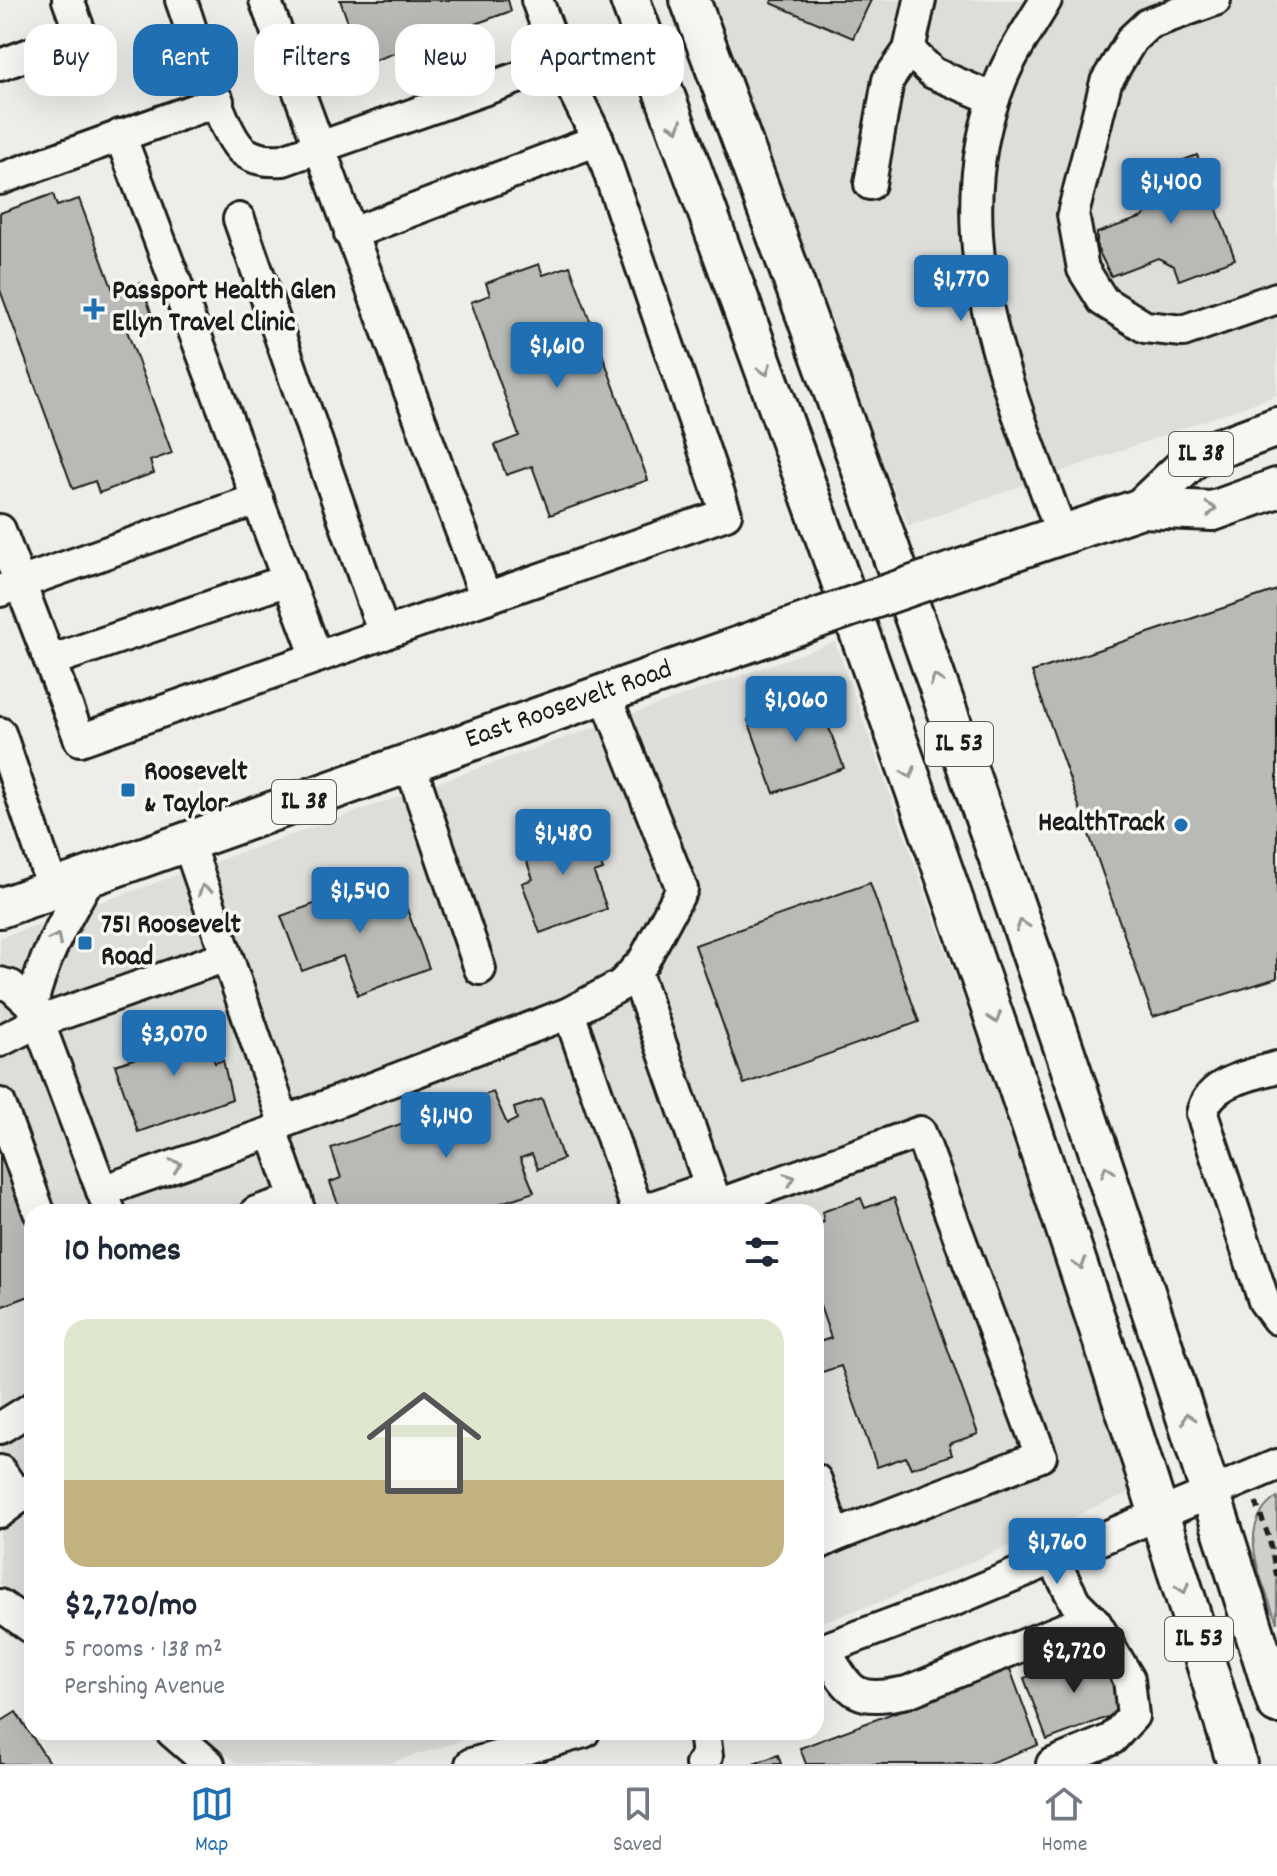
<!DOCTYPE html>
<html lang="en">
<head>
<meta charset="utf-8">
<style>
  body { margin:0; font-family:Dekko,sans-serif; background:#f6f6f7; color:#1f2937; height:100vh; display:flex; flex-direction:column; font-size:30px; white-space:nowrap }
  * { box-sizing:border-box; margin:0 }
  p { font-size:26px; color:#747a83 }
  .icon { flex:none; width:44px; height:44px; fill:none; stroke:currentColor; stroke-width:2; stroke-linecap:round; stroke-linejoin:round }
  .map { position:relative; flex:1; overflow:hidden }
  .drawer { position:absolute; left:24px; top:1204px; width:800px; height:536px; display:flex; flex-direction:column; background:#fff; border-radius:24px; box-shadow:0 8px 32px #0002 }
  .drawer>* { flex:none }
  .guide { position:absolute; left:24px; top:24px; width:800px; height:72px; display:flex; gap:16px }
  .price { position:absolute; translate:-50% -68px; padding:0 18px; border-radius:8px; background:#1f6fb2; color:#fff; font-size:26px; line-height:52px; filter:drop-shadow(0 2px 4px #0008) }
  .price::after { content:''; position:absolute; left:50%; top:48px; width:24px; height:18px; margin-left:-12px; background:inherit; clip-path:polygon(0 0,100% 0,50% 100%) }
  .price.selected { background:#222; color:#fff }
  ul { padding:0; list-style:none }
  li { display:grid; align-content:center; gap:16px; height:424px; padding:0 40px }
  li span { display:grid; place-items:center; height:248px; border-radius:24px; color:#555 }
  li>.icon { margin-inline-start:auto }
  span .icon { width:144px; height:144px; fill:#fffc; stroke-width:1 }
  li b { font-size:34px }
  h2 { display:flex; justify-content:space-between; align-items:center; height:96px; padding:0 40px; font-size:34px }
  .pill { padding:0 28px; border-radius:24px; background:#fff; box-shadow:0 8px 32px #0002; font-size:28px; line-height:72px }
  .pill.selected { background:#1f6fb2; color:#fff }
  .dock { display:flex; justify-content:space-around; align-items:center; height:112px; border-top:2px solid #e0e1e3; background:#fff; font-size:22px; color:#747a83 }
  .dock a { display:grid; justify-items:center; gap:4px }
  .dock .selected { color:#1f6fb2 }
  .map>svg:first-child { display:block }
  .built { fill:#ddddda }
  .green { fill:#cececb; stroke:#757574; stroke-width:2 }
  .building { fill:#b9b9b6; stroke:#1c1c1c; stroke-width:2 }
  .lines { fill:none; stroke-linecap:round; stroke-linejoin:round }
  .minor-casing { stroke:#1c1c1c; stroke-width:36 }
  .major-casing { stroke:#1c1c1c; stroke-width:44 }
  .path { stroke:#1c1c1c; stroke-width:5; stroke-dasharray:8 6; stroke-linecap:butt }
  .minor { stroke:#f6f6f2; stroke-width:30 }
  .major { stroke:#f6f6f2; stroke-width:38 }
  .major-bridge-casing { stroke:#1c1c1c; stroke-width:44; stroke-linecap:butt }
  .major-bridge { stroke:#f6f6f2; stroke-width:38 }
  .oneway { stroke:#949492 }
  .poi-dot { fill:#1f6fb2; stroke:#f6f6f2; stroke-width:3 }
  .labels { text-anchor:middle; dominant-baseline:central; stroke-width:7; stroke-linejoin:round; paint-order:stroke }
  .shield { fill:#f6f6f2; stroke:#5d5d5c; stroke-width:2 }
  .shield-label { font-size:26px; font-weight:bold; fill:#1c1c1c }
  .poi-label { font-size:28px; font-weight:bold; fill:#1c1c1c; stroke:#f6f6f2; text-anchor:start }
  .street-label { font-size:28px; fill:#1c1c1c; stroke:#f6f6f2 }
</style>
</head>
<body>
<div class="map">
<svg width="1277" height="1764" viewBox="0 0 1277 1764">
  <rect width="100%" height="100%" fill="#edede9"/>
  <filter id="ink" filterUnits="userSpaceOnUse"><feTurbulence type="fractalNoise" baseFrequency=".0125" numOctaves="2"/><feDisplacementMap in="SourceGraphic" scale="16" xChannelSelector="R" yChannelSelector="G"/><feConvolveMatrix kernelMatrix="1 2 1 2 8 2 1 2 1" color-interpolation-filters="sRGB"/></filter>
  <g filter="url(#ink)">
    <g class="built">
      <polygon points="700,0 1277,0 1277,395 908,526"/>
      <polygon points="835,642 1139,1488 878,1603 816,1624 816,1212 32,1212 32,1607 0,1584 0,938"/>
      <polygon points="199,1732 489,1732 386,1764 237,1764"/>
    </g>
    <path class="green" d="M1277 1497V1623C1264 1583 1232 1527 1277 1497Z"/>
    <g class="building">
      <polygon points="340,0 508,0 511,11 370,62 364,44 357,47"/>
      <polygon points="772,0 871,0 853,38 771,3"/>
      <polygon points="1197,155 1235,259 1179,280 1174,266 1158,258 1111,276 1097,248 1097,233 1143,217 1151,205 1140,176"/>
      <polygon points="53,194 57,206 79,199 114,293 141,283 153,318 126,328 172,453 150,461 154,473 99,493 95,481 73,489 0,290 0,213"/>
      <polygon points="539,264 543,275 570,266 648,480 550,515 532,466 506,475 495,445 519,436 471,302 490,295 486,283"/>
      <polygon points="1277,590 1277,978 1153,1017 1032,672"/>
      <polygon points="817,696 844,768 774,793 748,720"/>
      <polygon points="585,820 603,870 594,873 607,909 540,933 522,883 533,879 520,843"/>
      <polygon points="394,875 429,968 358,995 343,956 302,971 281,916"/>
      <polygon points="870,883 919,1022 744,1084 695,945"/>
      <polygon points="199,1017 215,1063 223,1060 232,1099 138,1132 115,1065 149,1054 144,1041 188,1026 187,1022"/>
      <polygon points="493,1092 507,1124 517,1119 514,1108 542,1099 563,1159 538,1169 532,1154 520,1158 534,1192 474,1212 341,1212 330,1182 341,1178 331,1148"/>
      <polygon points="0,1147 32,1235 32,1295 0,1307"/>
      <polygon points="861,1198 865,1208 894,1198 978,1434 949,1444 952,1455 911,1468 906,1457 877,1467 841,1366 816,1374 816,1343 831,1338 816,1294 816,1225 824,1222 822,1212"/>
      <polygon points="1100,1649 1124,1711 1047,1740 1024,1678"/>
      <polygon points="1010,1669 1038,1745 987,1764 806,1764 800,1748"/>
      <polygon points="16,1712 50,1764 0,1764 0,1722"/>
      <polygon points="778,1755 781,1764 753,1764"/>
    </g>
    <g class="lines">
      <g class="minor-casing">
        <g id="minor">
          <path d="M181 0C193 32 220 130 242 150 254 160 268 161 283 160L560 63"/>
          <polyline points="265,0 486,598"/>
          <path d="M1046 0C1031 26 1012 52 1001 80 937 235 1010 389 1062 535"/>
          <polyline points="1215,0 1148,24 1132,39 1106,82 1073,214 1083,269 1103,301 1145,327 1183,331 1277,298"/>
          <polyline points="909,50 933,73 994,99"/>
          <polyline points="0,65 81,35 68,0"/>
          <polyline points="120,135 317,657"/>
          <polyline points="0,179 218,101"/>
          <polyline points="870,184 888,80 909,50 920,0"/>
          <polyline points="239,219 384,634"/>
          <polyline points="350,234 598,140"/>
          <polyline points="258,499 20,583 80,740 726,514 598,140 560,63 537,0"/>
          <polyline points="0,530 20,583 0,591"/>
          <polyline points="50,661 288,580"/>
          <polyline points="0,733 53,889"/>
          <polyline points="410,764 480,969"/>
          <polyline points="188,843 284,1122"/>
          <polyline points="635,970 717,1206"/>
          <polyline points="0,983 11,986 32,1005 110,1212"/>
          <path d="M32 1005C42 958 66 918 90 876"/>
          <polyline points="569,1013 638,1212 710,1187"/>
          <polyline points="0,1041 38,1022 226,956"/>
          <path d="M1277 1067C1249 1076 1208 1081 1202 1114L1264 1301 1277 1319"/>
          <polyline points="0,1104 39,1212"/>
          <polyline points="272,1132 300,1212"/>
          <polyline points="102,1191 272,1132 284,1122 569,1013 621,985 643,962 682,889 605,694"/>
          <polyline points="717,1205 920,1132 1041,1456 835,1536"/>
          <polyline points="256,1212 296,1199"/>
          <polyline points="0,1428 32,1408"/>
          <polyline points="0,1471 19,1498"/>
          <polyline points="816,1480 835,1536 816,1545"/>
          <polyline points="0,1512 32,1488"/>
          <polyline points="0,1605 32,1628"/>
          <path d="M824 1649C851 1693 853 1703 907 1692L1091 1618"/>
          <polyline points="816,1652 955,1600 1277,1465"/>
          <polyline points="172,1732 209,1764"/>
          <polyline points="471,1764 584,1732"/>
          <polyline points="701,1764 707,1756 704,1732"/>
          <polyline points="1052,1764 1112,1739 1133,1716 1129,1679 1095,1622 1075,1602 1053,1559"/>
        </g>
      </g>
      <g class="major-casing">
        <g id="major">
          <path d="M630 0C844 584 1056 1169 1237 1764"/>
          <path d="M690 0C899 563 1099 1130 1277 1704"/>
          <polyline points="1141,508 1195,457 1277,427"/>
          <polyline points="931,579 1141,508 1213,511 1277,488"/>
          <path id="s1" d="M0 908 827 615"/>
        </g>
      </g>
      <polyline class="path" points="1256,1502 1269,1538 1277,1578"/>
      <use href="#minor" class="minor"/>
      <use href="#major" class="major"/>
      <g class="major-bridge-casing">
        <polyline id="major-bridge" points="827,615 931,579"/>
      </g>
      <use href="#major-bridge" class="major-bridge"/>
    </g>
    <defs><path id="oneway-chevron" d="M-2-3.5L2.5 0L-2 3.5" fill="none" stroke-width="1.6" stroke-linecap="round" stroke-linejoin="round" transform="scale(2)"/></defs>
    <g class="oneway">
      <use href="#oneway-chevron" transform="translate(676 126) rotate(70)"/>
      <use href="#oneway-chevron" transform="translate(765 370) rotate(70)"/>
      <use href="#oneway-chevron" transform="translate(1211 509) rotate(-7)"/>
      <use href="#oneway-chevron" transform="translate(936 680) rotate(-109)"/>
      <use href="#oneway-chevron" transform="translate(909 773) rotate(71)"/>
      <use href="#oneway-chevron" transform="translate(204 890) rotate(-109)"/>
      <use href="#oneway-chevron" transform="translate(1022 925) rotate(-109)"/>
      <use href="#oneway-chevron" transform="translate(56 939) rotate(-63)"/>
      <use href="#oneway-chevron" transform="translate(995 1018) rotate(71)"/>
      <use href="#oneway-chevron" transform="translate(176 1165) rotate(-19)"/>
      <use href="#oneway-chevron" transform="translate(1107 1171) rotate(-109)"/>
      <use href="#oneway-chevron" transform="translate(790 1179) rotate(-20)"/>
      <use href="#oneway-chevron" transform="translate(1080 1264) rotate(71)"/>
      <use href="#oneway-chevron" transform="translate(1188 1418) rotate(-107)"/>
      <use href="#oneway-chevron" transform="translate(1183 1588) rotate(73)"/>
    </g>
  </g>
  <g class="poi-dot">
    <path d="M90 297h8v8h8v8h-8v8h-8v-8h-8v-8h8z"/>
    <rect x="120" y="782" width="16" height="16" rx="4"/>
    <circle cx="1181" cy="825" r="8"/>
    <rect x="77" y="935" width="16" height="16" rx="4"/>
  </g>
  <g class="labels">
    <g class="shield">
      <rect x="1169" y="432" width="64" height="44" rx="6"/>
      <rect x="925" y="722" width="68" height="44" rx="6"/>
      <rect x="272" y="780" width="64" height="44" rx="6"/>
      <rect x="1165" y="1617" width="68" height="44" rx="6"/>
    </g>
    <g class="shield-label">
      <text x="1201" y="454">IL 38</text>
      <text x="959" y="744">IL 53</text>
      <text x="304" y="802">IL 38</text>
      <text x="1199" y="1639">IL 53</text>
    </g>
    <g class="poi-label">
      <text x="112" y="293">Passport Health Glen<tspan x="112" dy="32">Ellyn Travel Clinic</tspan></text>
      <text x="144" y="774">Roosevelt<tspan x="144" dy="32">&amp; Taylor</tspan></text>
      <text x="1165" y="825" text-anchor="end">HealthTrack</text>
      <text x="101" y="927">751 Roosevelt<tspan x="101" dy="32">Road</tspan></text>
    </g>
    <g class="street-label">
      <text stroke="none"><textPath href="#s1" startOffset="604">East Roosevelt Road</textPath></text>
    </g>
  </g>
</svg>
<b class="price" style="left:1171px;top:226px">$1,400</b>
<b class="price" style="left:961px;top:323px">$1,770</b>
<b class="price" style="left:557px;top:390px">$1,610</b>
<b class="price" style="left:796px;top:744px">$1,060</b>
<b class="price" style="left:563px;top:877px">$1,480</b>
<b class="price" style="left:360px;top:935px">$1,540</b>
<b class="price" style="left:174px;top:1078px">$3,070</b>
<b class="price" style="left:446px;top:1160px">$1,140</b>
<b class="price" style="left:1057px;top:1586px">$1,760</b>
<b class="price selected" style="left:1074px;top:1695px">$2,720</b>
<div class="guide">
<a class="pill">Buy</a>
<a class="pill selected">Rent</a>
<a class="pill">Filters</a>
<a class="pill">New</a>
<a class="pill">Apartment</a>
</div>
<section class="drawer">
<h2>10 homes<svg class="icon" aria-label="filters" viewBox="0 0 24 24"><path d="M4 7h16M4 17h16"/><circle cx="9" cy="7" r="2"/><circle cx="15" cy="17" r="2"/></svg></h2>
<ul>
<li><span style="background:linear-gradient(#dfe7d0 65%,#c2b280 0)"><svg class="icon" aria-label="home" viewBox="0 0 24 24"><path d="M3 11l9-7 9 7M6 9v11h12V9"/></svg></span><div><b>$2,720/mo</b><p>5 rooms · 138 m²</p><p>Pershing Avenue</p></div></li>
</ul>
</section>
</div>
<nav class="dock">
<a class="selected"><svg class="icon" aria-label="map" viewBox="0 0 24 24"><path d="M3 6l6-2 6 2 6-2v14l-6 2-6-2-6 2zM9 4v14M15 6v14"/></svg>Map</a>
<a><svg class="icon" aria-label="saved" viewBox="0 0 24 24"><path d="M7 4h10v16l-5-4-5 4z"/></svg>Saved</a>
<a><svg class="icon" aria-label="home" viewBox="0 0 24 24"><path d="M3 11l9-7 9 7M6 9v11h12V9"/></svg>Home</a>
</nav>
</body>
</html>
